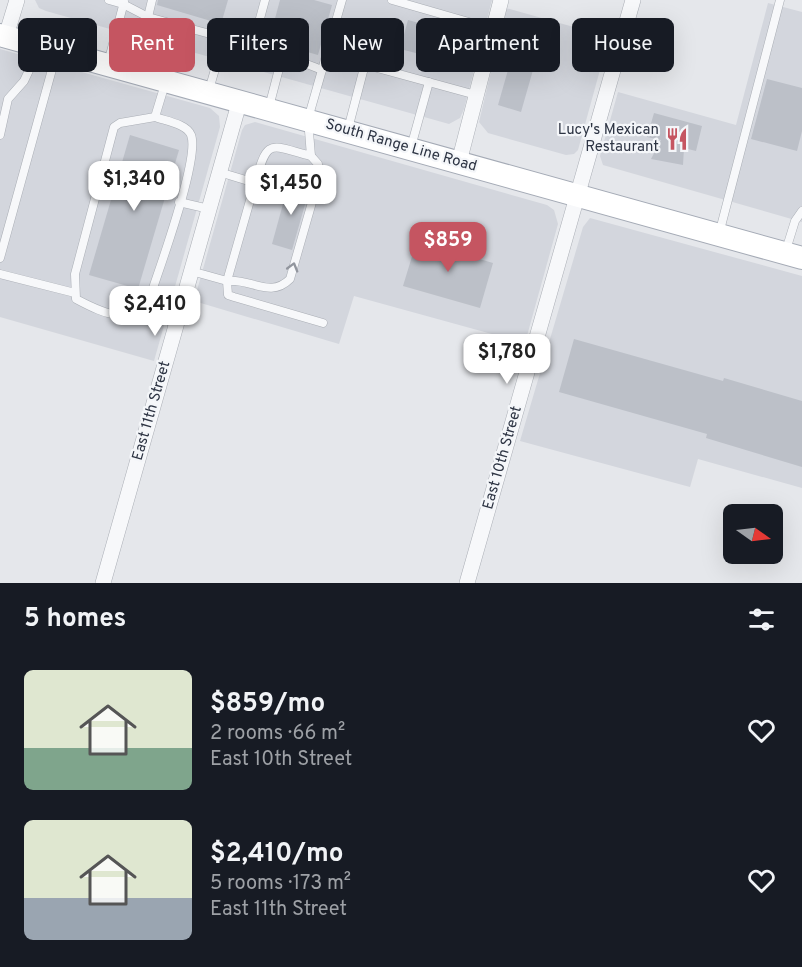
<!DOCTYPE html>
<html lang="en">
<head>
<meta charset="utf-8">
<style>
  body { margin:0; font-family:Overpass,sans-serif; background:#242831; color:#f1f3f6; height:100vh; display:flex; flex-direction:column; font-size:22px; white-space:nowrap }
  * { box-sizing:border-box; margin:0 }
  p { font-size:20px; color:#9ea1a6 }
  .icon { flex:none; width:33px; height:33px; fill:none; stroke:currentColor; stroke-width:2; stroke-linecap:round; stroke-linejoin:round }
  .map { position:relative; height:583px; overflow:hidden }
  .panel { display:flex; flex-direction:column; background:#171b24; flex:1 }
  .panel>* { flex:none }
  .banner { position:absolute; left:18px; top:18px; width:766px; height:54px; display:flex; gap:12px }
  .needle { width:39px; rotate:104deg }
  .buttons { position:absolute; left:723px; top:504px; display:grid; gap:12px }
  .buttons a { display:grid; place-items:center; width:60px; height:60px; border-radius:9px; background:#171b24; box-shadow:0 6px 24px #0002; font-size:30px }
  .price { position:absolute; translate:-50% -51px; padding:0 14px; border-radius:12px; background:#fff; color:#222; font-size:20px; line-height:39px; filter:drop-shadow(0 2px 3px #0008) }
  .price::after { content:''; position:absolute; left:50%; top:36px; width:18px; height:14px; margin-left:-9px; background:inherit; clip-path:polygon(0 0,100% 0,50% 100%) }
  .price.active { background:#c55561; color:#fff }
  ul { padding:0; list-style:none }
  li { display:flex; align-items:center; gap:18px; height:150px; padding:0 24px }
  li span { display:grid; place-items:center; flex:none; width:168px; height:120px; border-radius:9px; color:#555 }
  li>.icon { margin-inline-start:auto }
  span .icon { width:72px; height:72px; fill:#fffc; stroke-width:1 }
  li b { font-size:26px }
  h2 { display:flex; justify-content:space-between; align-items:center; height:72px; padding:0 24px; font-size:26px }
  .chip { padding:0 21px; border-radius:9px; background:#171b24; box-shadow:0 6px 24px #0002; font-size:21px; line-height:54px }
  .chip.active { background:#c55561; color:#fff }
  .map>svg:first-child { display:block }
  .built { fill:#d3d6dd }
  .building { fill:#bcc0c8 }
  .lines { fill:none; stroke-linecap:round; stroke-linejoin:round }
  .lane-casing { stroke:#aaaeb5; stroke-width:9 }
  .street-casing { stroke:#aaaeb5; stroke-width:16 }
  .primary-casing { stroke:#a5abb6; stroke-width:24 }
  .lane { stroke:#f7f8fa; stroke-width:8 }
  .street { stroke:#f7f8fa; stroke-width:15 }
  .primary { stroke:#fff; stroke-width:22 }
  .oneway { stroke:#92969e }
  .labels { text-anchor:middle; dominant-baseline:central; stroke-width:4.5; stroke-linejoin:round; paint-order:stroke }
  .poi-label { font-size:15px; fill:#2d3443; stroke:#f4f6f9; text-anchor:end }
  .street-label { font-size:15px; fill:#2d3443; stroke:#f4f6f9 }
</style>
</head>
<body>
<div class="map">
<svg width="802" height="583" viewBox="0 0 802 583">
  <rect width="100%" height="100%" fill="#e5e7eb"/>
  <g class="built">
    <polygon points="35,0 492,0 464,109 460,118 449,124 46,11 39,8"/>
    <polygon points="768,3 802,12 802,222 603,165 600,156 618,92 736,125"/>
    <polygon points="506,8 609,37 578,150 574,154 566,155 488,133 479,122"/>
    <polygon points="0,49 210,108 219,116 220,127 154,361 0,317"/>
    <polygon points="255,122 547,205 554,210 558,224 525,343 354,296 339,344 194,301 242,130 245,125"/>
    <polygon points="590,218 802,276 802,488 698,459 690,487 520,441 583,227"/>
  </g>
  <g class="building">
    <polygon points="158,0 228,0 221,24 157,5"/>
    <polygon points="280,0 314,0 332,5 318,55 269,41"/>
    <polygon points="408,20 463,35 455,63 400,49"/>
    <polygon points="516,42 539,49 521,112 498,105"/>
    <polygon points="767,79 802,88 802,131 797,151 751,139"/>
    <polygon points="654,113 702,126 696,151 684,148 683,165 651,159 661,140 647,137"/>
    <polygon points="130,135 179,150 138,289 89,275"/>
    <polygon points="289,182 310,187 292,250 272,244"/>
    <polygon points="417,240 447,248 449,242 468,248 466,255 493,263 480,308 403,286"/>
    <polygon points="574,339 723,381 724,378 802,401 802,467 706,438 707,434 559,392"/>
  </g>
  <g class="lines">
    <g class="lane-casing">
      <g id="lane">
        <polyline points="109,0 123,4 148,17 243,43 251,41 255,37 265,0"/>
        <polyline points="392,0 493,29"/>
        <polyline points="148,17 152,0"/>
        <polyline points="326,54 476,95"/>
        <polyline points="108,63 124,2"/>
        <polyline points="158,76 173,24"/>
        <polyline points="209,90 224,38"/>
        <path d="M269 107 280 65C290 54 310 66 322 70"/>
        <path d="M155 117C166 121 187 124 191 135 200 157 161 264 152 291 134 328 106 315 76 299L75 274 114 127 120 123Z"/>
        <polyline points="155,117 165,84"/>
        <polyline points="348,129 365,64"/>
        <polyline points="0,135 8,99 24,81 39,49"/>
        <polyline points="411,147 429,82"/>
        <path d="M311 156 318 164 319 178 290 279C270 299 251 278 227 281L228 295 234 297 323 323"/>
        <path d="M255 183C268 137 269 145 311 156L308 119 342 0"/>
        <polyline points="179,202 209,209"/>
        <polyline points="719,234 780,0"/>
        <polyline points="786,250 795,221 802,211"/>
        <polyline points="0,258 56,55"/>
        <polyline points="191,271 227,281 255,183 219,172"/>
        <polyline points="0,274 75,293"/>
        <polyline points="141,309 176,324"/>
      </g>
    </g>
    <g class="street-casing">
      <g id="street">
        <polyline points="6,36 17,0"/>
        <polyline points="459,162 501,0"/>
        <polyline points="103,583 240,100"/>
        <polyline points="467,583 633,0"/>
      </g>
    </g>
    <g class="primary-casing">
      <polyline id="primary" points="0,35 802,258"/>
    </g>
    <use href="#lane" class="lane"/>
    <use href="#street" class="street"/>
    <use href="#primary" class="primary"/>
  </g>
  <defs><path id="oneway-chevron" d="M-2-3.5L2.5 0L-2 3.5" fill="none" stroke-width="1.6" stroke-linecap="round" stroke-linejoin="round" transform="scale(1.5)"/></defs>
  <use class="oneway" href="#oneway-chevron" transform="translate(293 267) rotate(-74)"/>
  <defs>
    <g id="restaurant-bare" transform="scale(1.8)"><path d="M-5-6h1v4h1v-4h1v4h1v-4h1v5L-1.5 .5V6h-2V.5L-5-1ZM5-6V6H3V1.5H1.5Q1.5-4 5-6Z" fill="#c55561" stroke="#f4f6f9" stroke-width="2.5" paint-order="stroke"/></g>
  </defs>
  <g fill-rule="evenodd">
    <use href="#restaurant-bare" x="677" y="139"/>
  </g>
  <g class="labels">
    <g class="poi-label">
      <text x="659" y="130">Lucy's Mexican<tspan x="659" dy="17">Restaurant</tspan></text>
    </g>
    <g class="street-label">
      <text transform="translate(401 146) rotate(16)">South Range Line Road</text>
      <text transform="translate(152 411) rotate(-74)">East 11th Street</text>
      <text transform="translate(503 458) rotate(-74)">East 10th Street</text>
    </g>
  </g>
</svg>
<div class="buttons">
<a><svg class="needle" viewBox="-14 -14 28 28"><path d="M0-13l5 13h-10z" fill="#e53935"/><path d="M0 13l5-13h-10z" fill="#9ea1a6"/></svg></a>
</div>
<b class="price" style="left:134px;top:212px">$1,340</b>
<b class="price" style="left:291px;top:216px">$1,450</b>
<b class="price active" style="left:448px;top:273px">$859</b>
<b class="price" style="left:155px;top:337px">$2,410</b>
<b class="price" style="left:507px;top:385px">$1,780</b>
<div class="banner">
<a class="chip">Buy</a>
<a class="chip active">Rent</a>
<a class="chip">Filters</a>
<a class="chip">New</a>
<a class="chip">Apartment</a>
<a class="chip">House</a>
</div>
</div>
<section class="panel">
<h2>5 homes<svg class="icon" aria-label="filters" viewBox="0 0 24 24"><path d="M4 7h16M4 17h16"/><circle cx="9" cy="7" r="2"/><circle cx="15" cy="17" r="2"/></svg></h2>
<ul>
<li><span style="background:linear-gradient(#dfe7d0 65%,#7fa58c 0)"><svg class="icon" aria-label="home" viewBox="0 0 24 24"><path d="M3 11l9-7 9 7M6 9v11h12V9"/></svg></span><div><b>$859/mo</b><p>2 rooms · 66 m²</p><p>East 10th Street</p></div><svg class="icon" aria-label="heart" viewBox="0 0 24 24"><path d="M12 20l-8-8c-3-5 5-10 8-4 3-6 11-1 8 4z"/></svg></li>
<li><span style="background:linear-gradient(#dfe7d0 65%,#9aa5b1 0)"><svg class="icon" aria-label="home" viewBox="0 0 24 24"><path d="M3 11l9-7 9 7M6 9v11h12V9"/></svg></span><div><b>$2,410/mo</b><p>5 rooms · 173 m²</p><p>East 11th Street</p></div><svg class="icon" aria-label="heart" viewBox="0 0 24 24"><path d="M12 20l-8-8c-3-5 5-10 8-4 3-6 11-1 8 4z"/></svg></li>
</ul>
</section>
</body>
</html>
